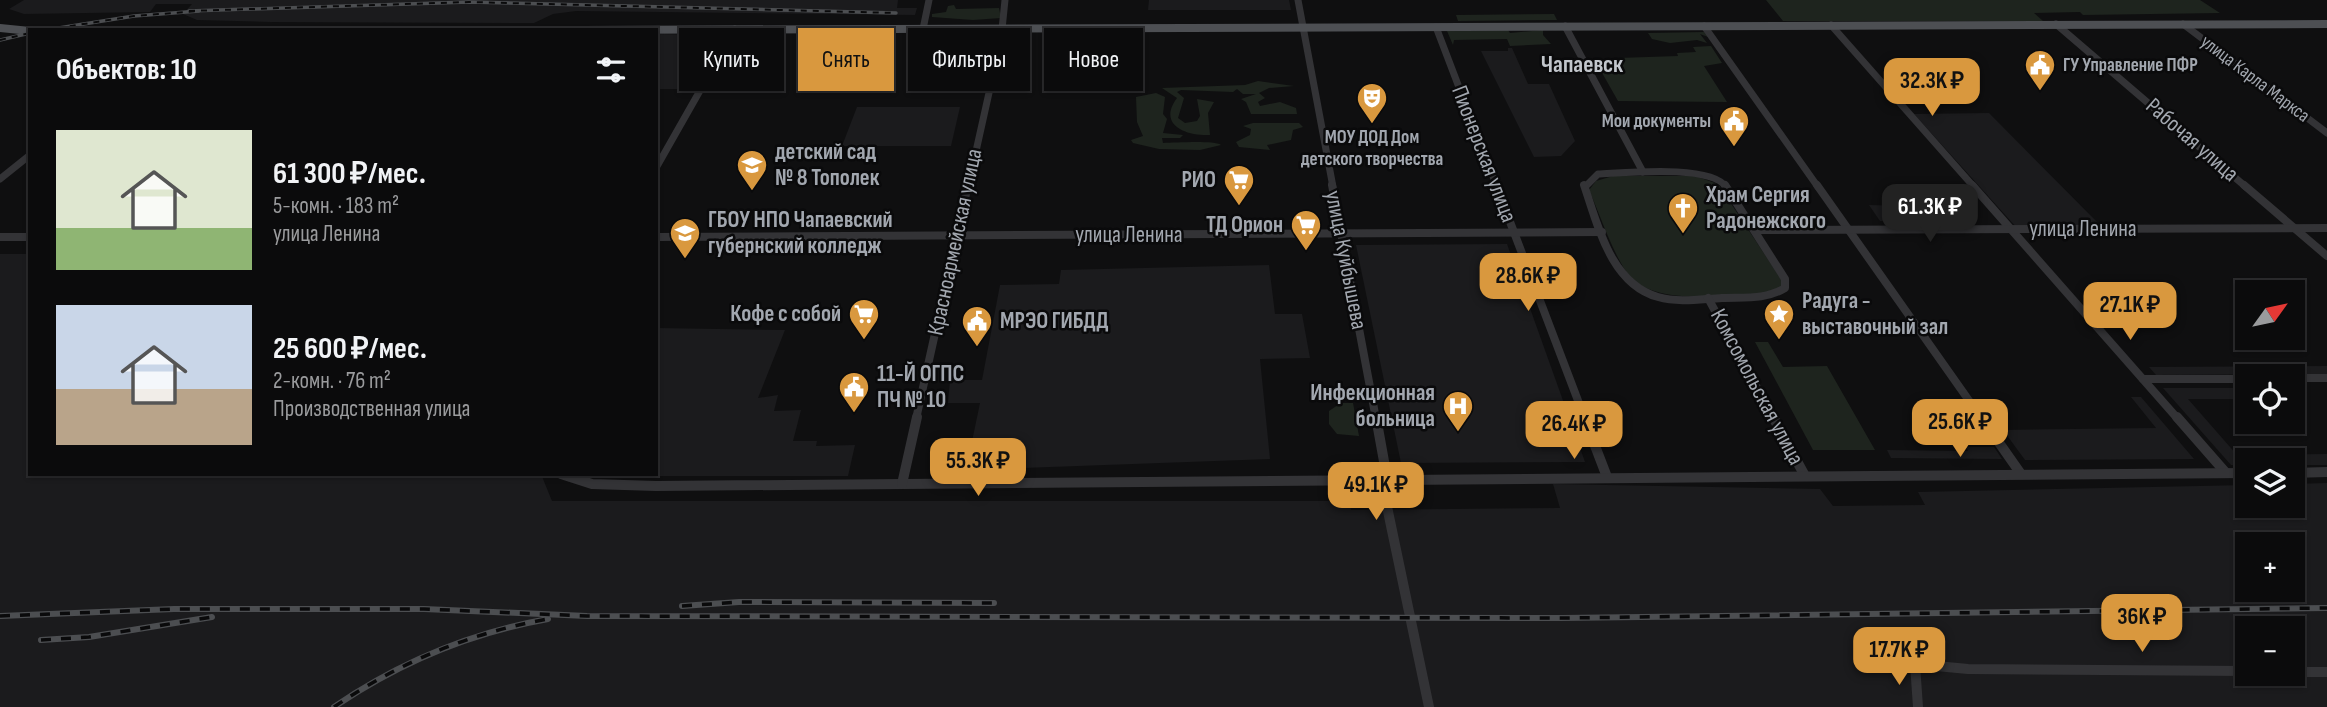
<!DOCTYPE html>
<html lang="ru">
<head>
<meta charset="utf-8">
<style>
  body { margin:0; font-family:"Sofia Sans Condensed",sans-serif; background:#141415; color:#f1f3f6; height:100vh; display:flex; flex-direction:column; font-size:26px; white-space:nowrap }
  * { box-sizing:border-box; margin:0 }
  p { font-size:23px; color:#9a9b9d }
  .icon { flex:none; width:38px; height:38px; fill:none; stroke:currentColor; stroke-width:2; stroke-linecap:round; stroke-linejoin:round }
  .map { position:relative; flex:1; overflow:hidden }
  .details { position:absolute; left:28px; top:28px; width:630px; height:448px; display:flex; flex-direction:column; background:#0b0b0c; border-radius:0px; box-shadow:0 2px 5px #0004,0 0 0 2px #2b2b2d }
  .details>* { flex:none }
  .top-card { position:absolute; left:679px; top:28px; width:665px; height:63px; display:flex; gap:14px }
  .needle { width:46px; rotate:57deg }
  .buttons { position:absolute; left:2235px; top:280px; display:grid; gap:14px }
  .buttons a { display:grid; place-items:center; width:70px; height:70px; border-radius:0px; background:#0b0b0c; box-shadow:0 2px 5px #0004,0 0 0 2px #2b2b2d; font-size:35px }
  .price { position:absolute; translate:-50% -60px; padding:0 16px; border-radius:14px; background:#d9983e; color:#111; font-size:23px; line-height:46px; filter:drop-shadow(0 2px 4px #0008) }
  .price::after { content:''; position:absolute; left:50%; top:42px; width:21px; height:16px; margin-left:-10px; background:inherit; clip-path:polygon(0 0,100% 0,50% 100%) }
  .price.current { background:#222; color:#fff }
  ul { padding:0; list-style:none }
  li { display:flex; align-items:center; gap:21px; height:175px; padding:0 28px }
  li span { display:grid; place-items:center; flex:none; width:196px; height:140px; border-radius:0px; color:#555 }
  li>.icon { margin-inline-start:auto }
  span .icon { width:84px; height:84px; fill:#fffc; stroke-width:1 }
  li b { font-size:30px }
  h2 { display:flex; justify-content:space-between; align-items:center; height:84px; padding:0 28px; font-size:30px }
  .chip { padding:0 24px; border-radius:0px; background:#0b0b0c; box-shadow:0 2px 5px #0004,0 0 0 2px #2b2b2d; font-size:24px; line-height:63px }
  .chip.current { background:#d9983e; color:#111 }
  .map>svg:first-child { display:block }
  .built { fill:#1b1b1d; fill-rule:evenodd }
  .green { fill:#1e241e }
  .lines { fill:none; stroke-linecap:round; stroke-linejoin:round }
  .minor-far2 { stroke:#333336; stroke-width:7 }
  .minor-far1 { stroke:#333336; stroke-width:8 }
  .minor { stroke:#333336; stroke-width:10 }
  .major { stroke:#4d4f53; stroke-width:8 }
  .rail-far1-casing { stroke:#4c4e51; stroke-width:3.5 }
  .rail-casing { stroke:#4c4e51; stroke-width:6 }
  .rail-far1 { stroke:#0a0a0b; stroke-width:2; stroke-dasharray:6; stroke-linecap:butt }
  .rail { stroke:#0a0a0b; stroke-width:3.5; stroke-dasharray:10; stroke-linecap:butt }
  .labels { text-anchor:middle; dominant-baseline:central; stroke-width:5; stroke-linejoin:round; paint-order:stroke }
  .far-poi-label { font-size:19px; font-weight:bold; fill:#a2a7af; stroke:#0a0a0b; text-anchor:start }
  .far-street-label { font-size:19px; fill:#a2a7af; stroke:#0a0a0b }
  .street-label { font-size:23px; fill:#a2a7af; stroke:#0a0a0b }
  .poi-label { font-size:23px; font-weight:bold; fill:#a2a7af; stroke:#0a0a0b; text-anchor:start }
  .far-district-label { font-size:24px; font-weight:bold; fill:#c2c6cc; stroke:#0a0a0b }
</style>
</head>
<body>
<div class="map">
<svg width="2327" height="707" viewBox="0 0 2327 707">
  <rect width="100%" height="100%" fill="#0f0f10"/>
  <g class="built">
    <polygon points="24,0 898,0 897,8 917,8 915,15 576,11 553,14 534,23 271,22 197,20 183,14 192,4 156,4 150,12 24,14 9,9"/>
    <polygon points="1149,0 1289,0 1291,10 1148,10"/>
    <polygon points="656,34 719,35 721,36 689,89 656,89"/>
    <polygon points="1508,48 1512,48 1528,84 1549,84 1575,141 1561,156 1534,157 1481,51 1508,51"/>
    <polygon points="857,107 960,107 951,146 842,146"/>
    <polygon points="1989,113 2102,227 2017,228 1914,114"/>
    <polygon points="1869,205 1906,206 1917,221 1880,221"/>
    <polygon points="1507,244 1585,462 1401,463 1356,245"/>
    <path d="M0 254H30V474H541L552 501H1349L1351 510 1560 508 1553 484 1820 489 1833 506 1925 505 1918 492 2247 485V506H2292L2293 484 2327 483V707H0ZM2247 544H2292V590H2247ZM2247 628H2292V674H2247Z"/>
    <polygon points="1269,265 1275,314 1302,314 1310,358 1260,359 1270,459 966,470 980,403 948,403 950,380 982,380 1000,285 1059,284 1061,270"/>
    <polygon points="656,328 785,330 758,398 778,395 774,411 801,410 793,441 817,441 816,446 855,445 848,476 572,476 656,474"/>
    <polygon points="2327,366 2327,374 2156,375 2149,367"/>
    <polygon points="2163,388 2247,388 2247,399 2188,399 2237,455 2327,454 2327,465 2293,465 2292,460 2247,460 2247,465 2231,465"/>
    <polygon points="2131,397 2141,397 2194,459 2025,460 2003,430 2156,428"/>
    <polygon points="1966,447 1994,447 2002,459 1891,458 1887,450 1968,451"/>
  </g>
  <g class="green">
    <polygon points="1766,0 2200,0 2220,13 2083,15 2080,12 2034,13 2043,21 1783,21"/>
    <polygon points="954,5 956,9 999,8 1001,18 973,20 932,17 932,14 946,12 948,6"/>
    <polygon points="1554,14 1557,20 1458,21 1456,15"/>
    <polygon points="1508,30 1510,33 1543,30 1543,35 1551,44 1510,46 1507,39 1454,40 1453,45 1447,31"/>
    <polygon points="1704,32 1708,37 1700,34 1707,43 1697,40 1670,43 1652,39 1648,33"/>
    <polygon points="1711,46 1722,63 1704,66 1727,102 1618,101 1601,71 1620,74 1619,71 1625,71 1618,58 1678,56 1677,53 1696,52 1693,47"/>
    <path d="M1258 81 1294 86 1269 88 1259 93 1265 98 1258 102 1260 106 1280 102 1296 108 1297 114H1251L1246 102 1241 99 1256 94H1243L1237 89 1233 92 1181 90 1177 92 1184 98 1178 118 1185 123 1197 121 1200 116 1197 99 1214 102 1208 113 1210 135C1186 136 1157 125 1177 98L1162 88 1245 85Z"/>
    <path d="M1156 93 1165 97 1163 114 1167 119 1163 133 1183 135 1180 138H1162L1163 143C1175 143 1213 140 1221 145L1200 150 1159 149 1133 143 1131 140 1143 136 1137 122 1136 97Z"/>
    <polygon points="1253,123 1299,123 1303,127 1293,130 1291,140 1267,145 1270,150 1239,147 1236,142 1250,135 1251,129 1243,126"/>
    <path d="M1613 176H1695L1718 184 1781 279V287L1766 295C1730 295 1650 307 1627 273 1611 249 1601 217 1589 190L1596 181Z"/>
    <polygon points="1755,342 1768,342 1783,367 1827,366 1875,450 1813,450"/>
    <polygon points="1341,403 1353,403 1359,436 1337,434 1329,424 1329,411"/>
  </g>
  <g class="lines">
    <g class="minor-far2">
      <polyline points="1298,0 1333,187"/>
      <polyline points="2056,24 2246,187"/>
      <polyline points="2183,24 2327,133"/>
      <polyline points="1831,25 1974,187"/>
      <polyline points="1565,26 1643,172"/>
      <polyline points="1704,26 1818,187"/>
      <polyline points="1436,27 1497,187"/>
      <polyline points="923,29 929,0"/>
      <polyline points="656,168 735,29"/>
      <polyline points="0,179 30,155"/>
      <polyline points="968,187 1001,39 1005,0"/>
      <path d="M1585 187 1598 174C1624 173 1711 164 1726 187"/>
    </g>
    <g class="minor-far1">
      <polyline points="1332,185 1376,419"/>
      <polyline points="1496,185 1585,419"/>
      <path d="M1584 185C1598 226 1611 284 1658 297 1679 303 1701 299 1722 298 1745 297 1765 300 1785 288V279L1725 185"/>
      <polyline points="1817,185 1982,419"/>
      <polyline points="1972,185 2178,419"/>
      <polyline points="2244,185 2327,256"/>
      <polyline points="1755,230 2327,228"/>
      <polyline points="0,237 30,237"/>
      <polyline points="656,237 1602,232"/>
      <polyline points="1708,298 1774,419"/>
      <polyline points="2292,378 2327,378"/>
      <polyline points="2143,379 2247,379"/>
      <polyline points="916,419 968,185"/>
    </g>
    <g class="minor">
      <polyline points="1376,417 1387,478"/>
      <polyline points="1584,417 1607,477"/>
      <polyline points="1773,417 1805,476"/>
      <polyline points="1981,417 2021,474"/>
      <polyline points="2177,417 2226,473"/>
      <polyline points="2292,473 2327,472"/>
      <polyline points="561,474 592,484 656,486 2247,473"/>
      <polyline points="1381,478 1429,707"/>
      <polyline points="902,484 917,417"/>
      <polyline points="2292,672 2327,672"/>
      <polyline points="1918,707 1915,664 1968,669 2247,671"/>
    </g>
    <g class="major">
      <polyline points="0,28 30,31"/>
      <polyline points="582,30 2327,24"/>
    </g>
    <g class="rail-far1-casing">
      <g id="rail-far1">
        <polyline points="189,11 469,2 896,13"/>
        <polyline points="46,30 134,16 199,11"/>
        <polyline points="0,40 30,33"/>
      </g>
    </g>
    <g class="rail-casing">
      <g id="rail">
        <polyline points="682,606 739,602 994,603"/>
        <polyline points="0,616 174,609 424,609 587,616 1562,618 2327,608"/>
        <polyline points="41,640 89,637 212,617"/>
        <path d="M334 707C400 662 469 633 548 619"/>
      </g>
    </g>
    <use href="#rail-far1" class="rail-far1"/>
    <use href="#rail" class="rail"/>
  </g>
  <defs>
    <g id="civic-pin" transform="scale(1.575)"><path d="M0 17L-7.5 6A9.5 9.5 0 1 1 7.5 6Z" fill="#d9983e" stroke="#0a0a0b"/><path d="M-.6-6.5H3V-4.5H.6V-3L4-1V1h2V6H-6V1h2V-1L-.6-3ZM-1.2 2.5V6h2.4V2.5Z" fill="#fff"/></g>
    <g id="theatre-pin" transform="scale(1.575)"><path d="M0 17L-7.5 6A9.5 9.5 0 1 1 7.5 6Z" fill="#d9983e" stroke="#0a0a0b"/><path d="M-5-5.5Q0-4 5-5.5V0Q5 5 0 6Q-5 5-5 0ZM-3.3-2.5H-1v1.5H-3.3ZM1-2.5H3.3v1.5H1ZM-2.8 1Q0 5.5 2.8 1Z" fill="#fff"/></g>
    <g id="school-pin" transform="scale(1.575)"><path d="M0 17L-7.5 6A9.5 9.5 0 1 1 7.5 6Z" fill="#d9983e" stroke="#0a0a0b"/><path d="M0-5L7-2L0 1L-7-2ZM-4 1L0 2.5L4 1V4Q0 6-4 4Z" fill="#fff"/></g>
    <g id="supermarket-pin" transform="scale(1.575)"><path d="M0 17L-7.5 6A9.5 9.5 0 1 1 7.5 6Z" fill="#d9983e" stroke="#0a0a0b"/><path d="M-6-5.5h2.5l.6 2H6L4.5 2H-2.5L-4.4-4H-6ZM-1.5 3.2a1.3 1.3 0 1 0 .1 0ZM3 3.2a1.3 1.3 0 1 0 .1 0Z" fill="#fff"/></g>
    <g id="church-pin" transform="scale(1.575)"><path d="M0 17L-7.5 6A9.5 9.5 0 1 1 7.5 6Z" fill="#d9983e" stroke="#0a0a0b"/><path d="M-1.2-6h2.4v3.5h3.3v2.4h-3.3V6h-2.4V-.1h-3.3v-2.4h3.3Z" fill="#fff"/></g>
    <g id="university-pin" transform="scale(1.575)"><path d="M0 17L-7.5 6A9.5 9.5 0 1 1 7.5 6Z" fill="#d9983e" stroke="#0a0a0b"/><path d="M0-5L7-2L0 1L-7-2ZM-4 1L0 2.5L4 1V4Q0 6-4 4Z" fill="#fff"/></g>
    <g id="sight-pin" transform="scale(1.575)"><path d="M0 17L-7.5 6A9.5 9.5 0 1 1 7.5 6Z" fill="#d9983e" stroke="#0a0a0b"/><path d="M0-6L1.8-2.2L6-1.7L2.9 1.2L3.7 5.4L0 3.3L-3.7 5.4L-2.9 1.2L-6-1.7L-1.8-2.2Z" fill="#fff"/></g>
    <g id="hospital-pin" transform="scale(1.575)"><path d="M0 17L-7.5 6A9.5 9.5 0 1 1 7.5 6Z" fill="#d9983e" stroke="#0a0a0b"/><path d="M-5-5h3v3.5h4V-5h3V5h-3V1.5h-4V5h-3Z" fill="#fff"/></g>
  </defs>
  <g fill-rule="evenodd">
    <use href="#civic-pin" x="2040" y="65"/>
    <use href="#theatre-pin" x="1372" y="98"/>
    <use href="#civic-pin" x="1734" y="121"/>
    <use href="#school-pin" x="752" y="165"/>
    <use href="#supermarket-pin" x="1239" y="180"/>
    <use href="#church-pin" x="1683" y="208"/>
    <use href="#supermarket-pin" x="1306" y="225"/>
    <use href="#university-pin" x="685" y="233"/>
    <use href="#supermarket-pin" x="864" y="314"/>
    <use href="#sight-pin" x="1779" y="314"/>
    <use href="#civic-pin" x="977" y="321"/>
    <use href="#civic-pin" x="854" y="387"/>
    <use href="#hospital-pin" x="1458" y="406"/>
  </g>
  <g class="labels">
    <g class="far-poi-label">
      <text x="2063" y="65">ГУ Управление ПФР</text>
      <text x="1711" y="121" text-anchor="end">Мои документы</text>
      <text x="1372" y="137" text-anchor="middle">МОУ ДОД Дом<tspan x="1372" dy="22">детского творчества</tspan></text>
    </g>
    <g class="far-street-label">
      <text transform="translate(2255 79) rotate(37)">улица Карла Маркса</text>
    </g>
    <g class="street-label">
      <text transform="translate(2192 140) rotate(41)">Рабочая улица</text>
      <text transform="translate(1484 154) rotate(69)">Пионерская улица</text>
      <text x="2083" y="229">улица Ленина</text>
      <text x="1129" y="235">улица Ленина</text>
      <text transform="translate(955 242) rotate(-78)">Красноармейская улица</text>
      <text transform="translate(1346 260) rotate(79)">улица Куйбышева</text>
      <text transform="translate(1757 387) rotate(62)">Комсомольская улица</text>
    </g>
    <g class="poi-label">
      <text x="775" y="152">детский сад<tspan x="775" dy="26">№ 8 Тополек</tspan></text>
      <text x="1216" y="180" text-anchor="end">РИО</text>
      <text x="1706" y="195">Храм Сергия<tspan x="1706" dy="26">Радонежского</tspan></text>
      <text x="708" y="220">ГБОУ НПО Чапаевский<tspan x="708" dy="26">губернский колледж</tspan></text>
      <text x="1283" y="225" text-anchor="end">ТД Орион</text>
      <text x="1802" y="301">Радуга -<tspan x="1802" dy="26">выставочный зал</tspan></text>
      <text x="841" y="314" text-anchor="end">Кофе с собой</text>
      <text x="1000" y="321">МРЭО ГИБДД</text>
      <text x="877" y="374">11-Й ОГПС<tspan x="877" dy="26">ПЧ № 10</tspan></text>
      <text x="1435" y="393" text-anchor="end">Инфекционная<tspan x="1435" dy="26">больница</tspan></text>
    </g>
    <g class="far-district-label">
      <text x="1582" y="64">Чапаевск</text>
    </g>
  </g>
</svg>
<div class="buttons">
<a><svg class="needle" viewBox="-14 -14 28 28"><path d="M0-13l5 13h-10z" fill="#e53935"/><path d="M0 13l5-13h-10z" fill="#9a9b9d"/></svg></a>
<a><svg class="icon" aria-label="locate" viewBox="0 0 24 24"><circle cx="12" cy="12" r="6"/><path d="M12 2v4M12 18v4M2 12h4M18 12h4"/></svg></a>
<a><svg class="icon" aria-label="layers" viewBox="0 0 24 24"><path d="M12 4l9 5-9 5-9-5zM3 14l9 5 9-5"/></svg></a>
<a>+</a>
<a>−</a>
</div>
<b class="price" style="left:1932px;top:118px">32.3K ₽</b>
<b class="price current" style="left:1930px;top:244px">61.3K ₽</b>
<b class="price" style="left:1528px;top:313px">28.6K ₽</b>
<b class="price" style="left:2130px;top:342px">27.1K ₽</b>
<b class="price" style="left:1960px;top:459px">25.6K ₽</b>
<b class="price" style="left:1574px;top:461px">26.4K ₽</b>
<b class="price" style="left:978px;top:498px">55.3K ₽</b>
<b class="price" style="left:1376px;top:522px">49.1K ₽</b>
<b class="price" style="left:2142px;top:654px">36K ₽</b>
<b class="price" style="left:1899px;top:687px">17.7K ₽</b>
<div class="top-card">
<a class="chip">Купить</a>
<a class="chip current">Снять</a>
<a class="chip">Фильтры</a>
<a class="chip">Новое</a>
</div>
<section class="details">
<h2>Объектов: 10<svg class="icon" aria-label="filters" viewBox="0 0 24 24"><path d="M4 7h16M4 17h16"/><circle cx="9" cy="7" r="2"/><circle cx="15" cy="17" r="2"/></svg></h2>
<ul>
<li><span style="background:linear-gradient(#dfe7d0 70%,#8fb573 0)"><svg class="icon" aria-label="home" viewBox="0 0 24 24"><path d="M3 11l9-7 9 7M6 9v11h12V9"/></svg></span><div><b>61 300 ₽/мес.</b><p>5-комн. · 183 m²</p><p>улица Ленина</p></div></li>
<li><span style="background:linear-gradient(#c9d6e8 60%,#b9a48a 0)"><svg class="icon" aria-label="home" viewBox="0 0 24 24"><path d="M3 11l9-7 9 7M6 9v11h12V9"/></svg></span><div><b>25 600 ₽/мес.</b><p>2-комн. · 76 m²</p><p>Производственная улица</p></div></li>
</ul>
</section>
</div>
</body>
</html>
